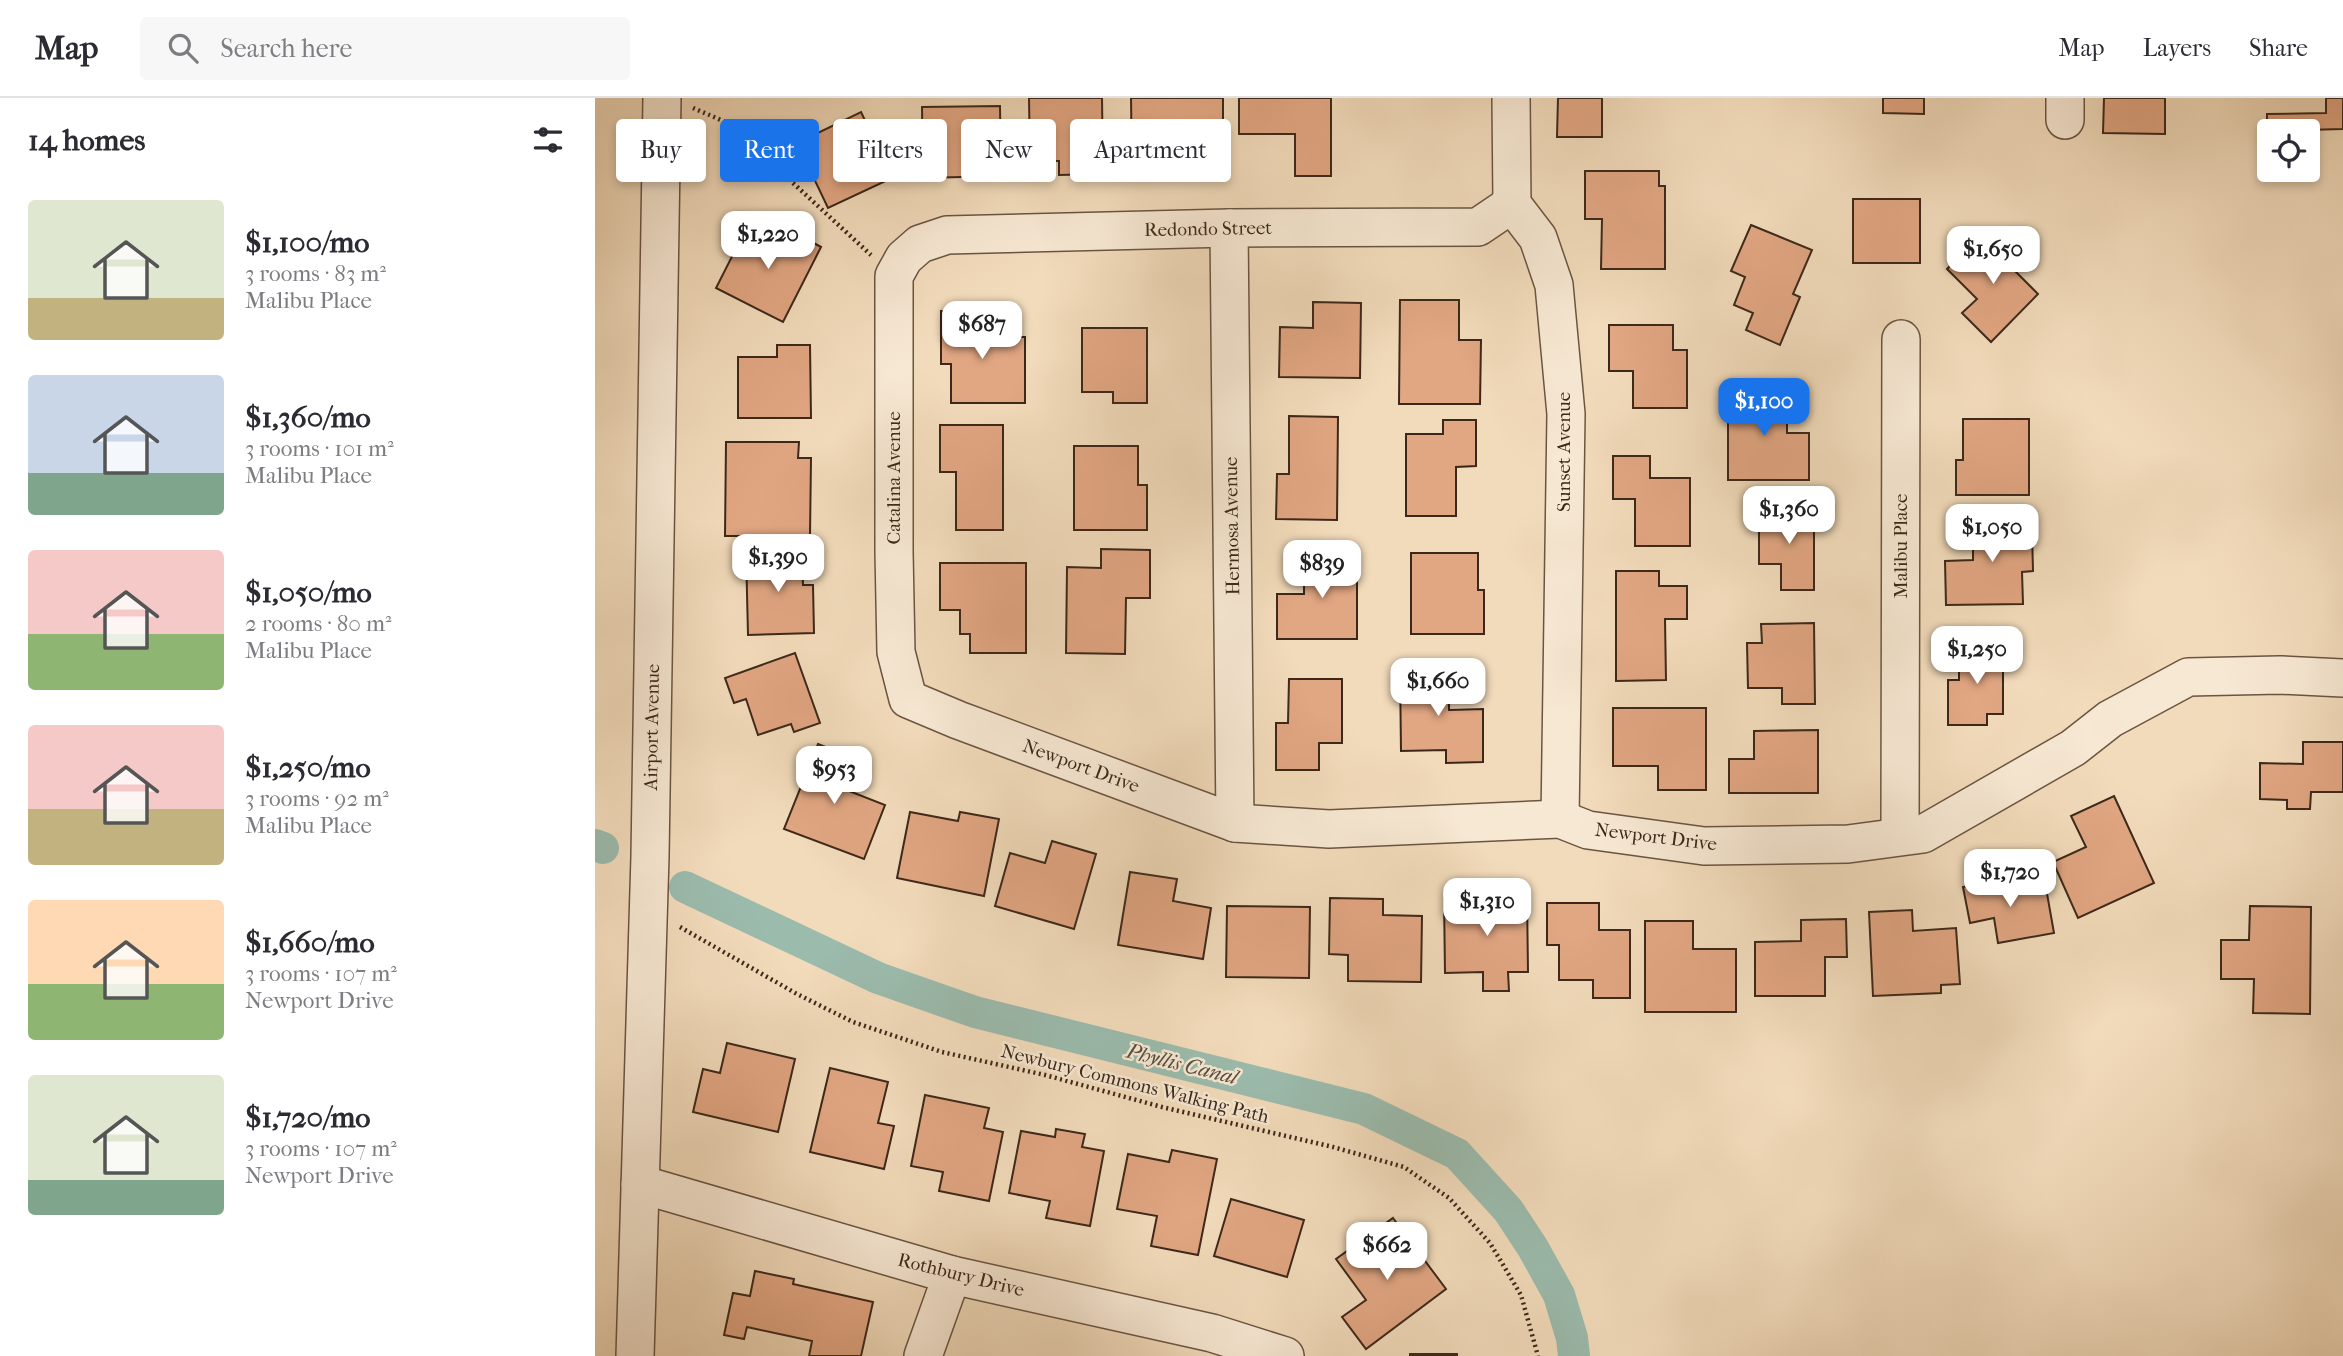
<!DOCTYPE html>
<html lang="en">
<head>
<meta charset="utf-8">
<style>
  body { margin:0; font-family:"IM FELL French Canon",serif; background:#f7f7f7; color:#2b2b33; height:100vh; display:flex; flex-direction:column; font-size:26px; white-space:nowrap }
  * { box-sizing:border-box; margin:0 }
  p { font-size:23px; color:#7c7c81 }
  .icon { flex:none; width:38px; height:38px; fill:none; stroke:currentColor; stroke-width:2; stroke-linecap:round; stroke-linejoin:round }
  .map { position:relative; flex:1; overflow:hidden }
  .panel { display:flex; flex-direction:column; background:#fff; width:595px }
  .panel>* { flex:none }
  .banner { position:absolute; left:21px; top:21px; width:665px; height:63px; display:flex; gap:14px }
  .buttons { position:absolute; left:1662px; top:21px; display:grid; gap:14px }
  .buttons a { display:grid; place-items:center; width:63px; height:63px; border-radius:7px; background:#fff; box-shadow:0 4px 10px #0003; font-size:35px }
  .price { position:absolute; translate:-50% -60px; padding:0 16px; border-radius:14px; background:#fff; color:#222; font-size:23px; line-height:46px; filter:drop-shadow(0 2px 4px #0008) }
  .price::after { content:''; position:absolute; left:50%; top:42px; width:21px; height:16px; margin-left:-10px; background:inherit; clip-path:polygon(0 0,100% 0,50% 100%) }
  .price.on { background:#1a73e8; color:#fff }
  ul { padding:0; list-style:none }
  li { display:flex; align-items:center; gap:21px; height:175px; padding:0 28px }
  li span { display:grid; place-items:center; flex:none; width:196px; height:140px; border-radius:7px; color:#555 }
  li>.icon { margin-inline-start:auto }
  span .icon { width:84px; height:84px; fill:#fffc; stroke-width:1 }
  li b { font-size:30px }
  h2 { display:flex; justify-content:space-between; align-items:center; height:84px; padding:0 28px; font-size:30px }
  .chip { padding:0 24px; border-radius:7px; background:#fff; box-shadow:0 4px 10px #0003; font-size:24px; line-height:63px }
  .chip.on { background:#1a73e8; color:#fff }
  header { display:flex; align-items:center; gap:42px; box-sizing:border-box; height:98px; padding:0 35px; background:#fff; border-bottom:2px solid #e1e1e2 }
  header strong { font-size:33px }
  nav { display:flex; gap:38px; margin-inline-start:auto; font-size:24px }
  .search { width:490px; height:63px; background:#f7f7f7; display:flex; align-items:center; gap:18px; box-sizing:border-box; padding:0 24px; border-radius:7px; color:#7c7c81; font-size:26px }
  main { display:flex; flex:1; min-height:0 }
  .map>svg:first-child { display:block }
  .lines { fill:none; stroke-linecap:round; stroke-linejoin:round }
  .canal { stroke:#9bbbad; stroke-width:32 }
  .building { fill:#e1a682; stroke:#3c281a; stroke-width:2 }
  .minor-casing { stroke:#6a5542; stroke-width:40 }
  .path { stroke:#3c281a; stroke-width:4.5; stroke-dasharray:2 3.5; stroke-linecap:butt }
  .minor { stroke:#f7e8d3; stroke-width:37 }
  .labels { text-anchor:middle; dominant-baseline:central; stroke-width:5; stroke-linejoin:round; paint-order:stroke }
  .street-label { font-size:19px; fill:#3c281a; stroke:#f7e8d3 }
  .water-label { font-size:21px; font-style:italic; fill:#544d3f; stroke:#f7e8d3 }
</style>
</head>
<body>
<header>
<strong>Map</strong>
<div class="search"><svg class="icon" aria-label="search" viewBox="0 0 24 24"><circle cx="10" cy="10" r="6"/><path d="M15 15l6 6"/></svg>Search here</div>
<nav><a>Map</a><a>Layers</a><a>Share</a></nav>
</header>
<main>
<section class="panel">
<h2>14 homes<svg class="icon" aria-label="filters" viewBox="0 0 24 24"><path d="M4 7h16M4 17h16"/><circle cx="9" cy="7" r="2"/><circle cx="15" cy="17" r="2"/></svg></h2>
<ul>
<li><span style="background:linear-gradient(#dfe7d0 70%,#c2b280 0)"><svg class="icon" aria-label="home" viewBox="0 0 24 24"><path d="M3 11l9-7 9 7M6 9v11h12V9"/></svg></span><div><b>$1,100/mo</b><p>3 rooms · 83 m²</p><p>Malibu Place</p></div></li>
<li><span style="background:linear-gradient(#c9d6e8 70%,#7fa58c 0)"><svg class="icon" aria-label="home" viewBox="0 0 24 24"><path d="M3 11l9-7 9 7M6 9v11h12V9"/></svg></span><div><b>$1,360/mo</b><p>3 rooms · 101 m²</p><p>Malibu Place</p></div></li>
<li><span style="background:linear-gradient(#f6c9c9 60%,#8fb573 0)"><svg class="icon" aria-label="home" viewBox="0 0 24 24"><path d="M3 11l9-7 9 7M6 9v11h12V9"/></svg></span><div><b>$1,050/mo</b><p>2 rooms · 80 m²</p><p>Malibu Place</p></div></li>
<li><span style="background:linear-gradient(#f6c9c9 60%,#c2b280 0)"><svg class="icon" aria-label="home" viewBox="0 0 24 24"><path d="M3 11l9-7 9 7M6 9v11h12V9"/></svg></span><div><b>$1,250/mo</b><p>3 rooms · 92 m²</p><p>Malibu Place</p></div></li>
<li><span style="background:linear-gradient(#ffd9b3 60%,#8fb573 0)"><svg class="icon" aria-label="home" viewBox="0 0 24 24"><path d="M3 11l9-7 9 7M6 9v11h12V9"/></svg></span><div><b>$1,660/mo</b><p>3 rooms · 107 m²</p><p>Newport Drive</p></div></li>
<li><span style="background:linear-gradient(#dfe7d0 75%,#7fa58c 0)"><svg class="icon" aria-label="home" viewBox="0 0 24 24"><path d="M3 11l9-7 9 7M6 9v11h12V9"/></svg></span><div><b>$1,720/mo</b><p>3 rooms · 107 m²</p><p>Newport Drive</p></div></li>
</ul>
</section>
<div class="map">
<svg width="1748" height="1258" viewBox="0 0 1748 1258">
  <rect width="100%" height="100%" fill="#f2dbbb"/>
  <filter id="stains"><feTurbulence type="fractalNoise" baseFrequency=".00286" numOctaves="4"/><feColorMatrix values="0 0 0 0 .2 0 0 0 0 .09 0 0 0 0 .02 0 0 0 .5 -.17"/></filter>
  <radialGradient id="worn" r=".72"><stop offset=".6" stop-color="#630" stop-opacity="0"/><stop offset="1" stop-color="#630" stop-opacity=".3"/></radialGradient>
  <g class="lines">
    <g class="canal">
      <polyline points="0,747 8,750"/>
      <polyline points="90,789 283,880 380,914 769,1011 862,1056 913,1112 938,1150 964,1197 977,1240 979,1258"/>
    </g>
  </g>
  <g class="building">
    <polygon points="434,0 507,0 508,76 464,77 464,63 435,63"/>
    <polygon points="536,0 628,0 628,50 590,50 590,76 537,76"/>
    <polygon points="644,0 736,0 736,78 700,78 700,36 644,36"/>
    <polygon points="963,0 1007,0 1007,39 962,39"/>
    <polygon points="1288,0 1329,0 1329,16 1288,15"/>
    <polygon points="1509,0 1570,0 1570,36 1508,35"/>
    <polygon points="1731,0 1748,0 1748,31 1675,33 1675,51 1672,51 1672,16 1731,15"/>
    <polygon points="405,8 406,78 328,80 327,9"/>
    <polygon points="266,14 297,80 233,110 202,45"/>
    <polygon points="990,73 1064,73 1064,88 1070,88 1070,171 1006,171 1007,121 990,121"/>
    <rect x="1258" y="101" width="67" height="64"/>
    <polygon points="154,125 191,145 197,133 226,149 188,224 121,190"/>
    <polygon points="1156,127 1217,152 1198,196 1205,199 1185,247 1151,232 1158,215 1139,207 1150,179 1136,173"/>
    <polygon points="1385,138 1399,152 1409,142 1430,163 1420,173 1443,196 1396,244 1367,215 1382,201 1352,171"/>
    <polygon points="805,202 864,202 864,242 886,242 885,306 804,306"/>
    <polygon points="718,204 766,205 765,280 684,279 685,229 718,230"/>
    <polygon points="346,213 386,213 386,239 430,239 430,305 356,305 356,266 346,266"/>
    <polygon points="1014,227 1078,227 1078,252 1092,252 1092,310 1038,310 1038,273 1014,273"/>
    <polygon points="487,230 552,230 552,305 518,305 518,294 487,294"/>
    <polygon points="182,247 215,247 216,320 143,320 143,259 182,259"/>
    <polygon points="1133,290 1192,290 1192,335 1214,335 1214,382 1133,382"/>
    <polygon points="694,318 743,319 742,422 681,421 682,376 694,376"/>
    <polygon points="1368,321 1434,321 1434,397 1361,397 1361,362 1368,362"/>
    <polygon points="848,322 881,322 881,368 861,369 861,418 811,418 811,336 848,336"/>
    <polygon points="345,327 408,327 408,432 361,432 361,374 345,374"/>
    <polygon points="131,344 204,344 203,360 216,360 215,438 130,438"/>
    <polygon points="479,348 543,348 543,387 552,387 552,432 479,432"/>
    <polygon points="1018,358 1055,358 1055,380 1095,380 1095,448 1040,448 1040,401 1018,401"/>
    <polygon points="1164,412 1219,412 1219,492 1186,492 1186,466 1164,466"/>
    <polygon points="1424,417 1424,433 1437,433 1438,473 1427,474 1428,506 1351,507 1350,463 1378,462 1378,418"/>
    <polygon points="506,451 555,452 555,500 531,500 530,556 471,555 472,469 506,470"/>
    <polygon points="207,453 208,487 218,487 219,535 153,537 151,454"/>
    <polygon points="709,454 762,454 762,541 682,541 682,496 709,496"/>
    <polygon points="816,455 883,455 883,492 889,492 889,536 816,536"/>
    <polygon points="345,465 431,465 431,555 375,555 375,536 365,536 365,512 345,512"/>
    <polygon points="1021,473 1064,473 1064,488 1092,488 1092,521 1070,521 1071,582 1021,583"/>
    <polygon points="1219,525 1220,606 1187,606 1187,590 1153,590 1152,545 1167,545 1166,526"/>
    <polygon points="1364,547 1408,547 1408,616 1392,616 1392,627 1353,627 1353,582 1364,582"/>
    <polygon points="200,555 225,625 199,634 196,626 163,637 151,601 139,605 130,580"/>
    <polygon points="854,570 854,612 888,611 888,664 851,665 851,652 806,653 805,571"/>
    <polygon points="694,581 747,581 747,645 724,645 724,672 681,672 681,625 693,625"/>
    <polygon points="1018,610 1111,610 1111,692 1063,692 1063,668 1018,668"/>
    <polygon points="1223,632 1223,695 1134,695 1134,661 1159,661 1159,633"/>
    <polygon points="1708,644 1748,644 1748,694 1716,694 1715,711 1692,711 1692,702 1665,701 1665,665 1708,666"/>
    <polygon points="223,646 265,663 254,693 290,707 269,761 189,731"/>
    <polygon points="1519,698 1559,785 1483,820 1458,764 1491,749 1476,718"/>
    <polygon points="315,714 363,723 365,714 404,721 389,798 302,780"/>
    <polygon points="457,743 501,756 479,831 400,808 415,755 450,765"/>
    <polygon points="535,774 582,781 578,803 616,810 608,861 523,847"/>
    <polygon points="1419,779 1422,796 1451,790 1459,835 1403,845 1399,820 1375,825 1368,789"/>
    <polygon points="932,799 933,874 913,874 914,893 888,893 888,874 850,875 849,800"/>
    <polygon points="735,800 788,801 788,817 827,818 826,884 753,883 753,857 734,856"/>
    <polygon points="952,805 1004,805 1004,832 1035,832 1035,900 998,900 998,882 964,882 964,847 952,847"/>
    <polygon points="632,808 715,809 714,880 631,879"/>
    <polygon points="1655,808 1716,809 1715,916 1658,915 1659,881 1626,881 1626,842 1654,842"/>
    <polygon points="1317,812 1318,833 1361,830 1365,886 1346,887 1346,895 1278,898 1274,814"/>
    <polygon points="1251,821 1252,859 1230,859 1230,898 1160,898 1160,844 1206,843 1206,822"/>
    <polygon points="1050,823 1098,823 1098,851 1141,851 1141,914 1050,914"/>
    <polygon points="132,945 200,961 183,1034 98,1014 108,971 125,975"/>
    <polygon points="235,970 293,984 283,1025 299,1028 289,1071 215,1054"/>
    <polygon points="330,997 394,1010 389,1030 408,1034 394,1103 344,1093 348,1074 316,1068"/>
    <polygon points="461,1031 490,1036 487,1049 509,1053 495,1128 451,1120 455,1103 414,1095 426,1033 460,1039"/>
    <polygon points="577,1052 622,1061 603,1157 556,1148 562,1118 522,1111 533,1056 574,1064"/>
    <polygon points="636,1101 709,1122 692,1179 619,1158"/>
    <polygon points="798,1120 851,1191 771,1251 747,1219 771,1202 741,1161"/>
    <polygon points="160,1173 199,1181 198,1186 278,1204 266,1258 214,1258 217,1243 152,1229 149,1241 129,1237 138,1195 155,1198"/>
    <rect x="815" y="1256" width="47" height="2"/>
  </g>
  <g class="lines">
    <g class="minor-casing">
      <g id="minor">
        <polyline points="916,0 917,106 943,140 959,187 971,316 965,721"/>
        <polyline points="1470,0 1470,22"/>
        <polyline points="917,106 883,129 634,130 352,137 325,146 309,160 299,178 299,454 301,554 313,601 363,622 640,725 734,731 965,721 993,732 1109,748 1253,746 1328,736 1478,650 1515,621 1593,579 1685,577 1748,580"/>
        <polyline points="634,130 640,725"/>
        <polyline points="1305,738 1306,241"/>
        <polyline points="45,1086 357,1177 617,1235 690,1258"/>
        <polyline points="40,1258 55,758 67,0"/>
        <polyline points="328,1258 357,1177"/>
      </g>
    </g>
    <g class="path">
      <polyline points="98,10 133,25 276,157"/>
      <polyline points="85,829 202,896 258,924 347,954 450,977 567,1009 738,1049 809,1069 854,1100 895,1145 926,1197 943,1258"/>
    </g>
    <use href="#minor" class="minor"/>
  </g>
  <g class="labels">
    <g class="street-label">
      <text transform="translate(613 131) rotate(-1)">Redondo Street</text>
      <text transform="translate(969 354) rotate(-90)">Sunset Avenue</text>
      <text transform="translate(299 380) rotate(-90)">Catalina Avenue</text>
      <text transform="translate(637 428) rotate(-91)">Hermosa Avenue</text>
      <text transform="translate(1306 448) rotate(-90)">Malibu Place</text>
      <text transform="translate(57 629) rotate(-89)">Airport Avenue</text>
      <text transform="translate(486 668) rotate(20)">Newport Drive</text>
      <text transform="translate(1061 739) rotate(7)">Newport Drive</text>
      <text transform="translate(540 986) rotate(14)">Newbury Commons Walking Path</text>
      <text transform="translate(366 1177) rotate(14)">Rothbury Drive</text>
    </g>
    <g class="water-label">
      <text transform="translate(587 966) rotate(14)">Phyllis Canal</text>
    </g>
  </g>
  <rect width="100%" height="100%" filter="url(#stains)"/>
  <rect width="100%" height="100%" fill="url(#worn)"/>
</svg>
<div class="buttons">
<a><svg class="icon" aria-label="locate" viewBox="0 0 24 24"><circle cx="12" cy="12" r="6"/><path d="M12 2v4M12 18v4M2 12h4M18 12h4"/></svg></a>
</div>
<b class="price" style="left:173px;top:173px">$1,220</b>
<b class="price" style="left:1398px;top:188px">$1,650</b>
<b class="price" style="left:387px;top:263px">$687</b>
<b class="price on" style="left:1169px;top:340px">$1,100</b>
<b class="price" style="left:1194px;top:448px">$1,360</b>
<b class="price" style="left:1397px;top:466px">$1,050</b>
<b class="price" style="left:183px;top:496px">$1,390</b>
<b class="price" style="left:727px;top:502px">$839</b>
<b class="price" style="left:1382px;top:588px">$1,250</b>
<b class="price" style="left:843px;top:620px">$1,660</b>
<b class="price" style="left:239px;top:708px">$953</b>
<b class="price" style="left:1415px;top:811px">$1,720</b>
<b class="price" style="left:892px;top:840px">$1,310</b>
<b class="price" style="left:792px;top:1184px">$662</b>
<div class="banner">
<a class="chip">Buy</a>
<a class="chip on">Rent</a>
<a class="chip">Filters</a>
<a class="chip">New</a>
<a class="chip">Apartment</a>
</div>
</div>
</main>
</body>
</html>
